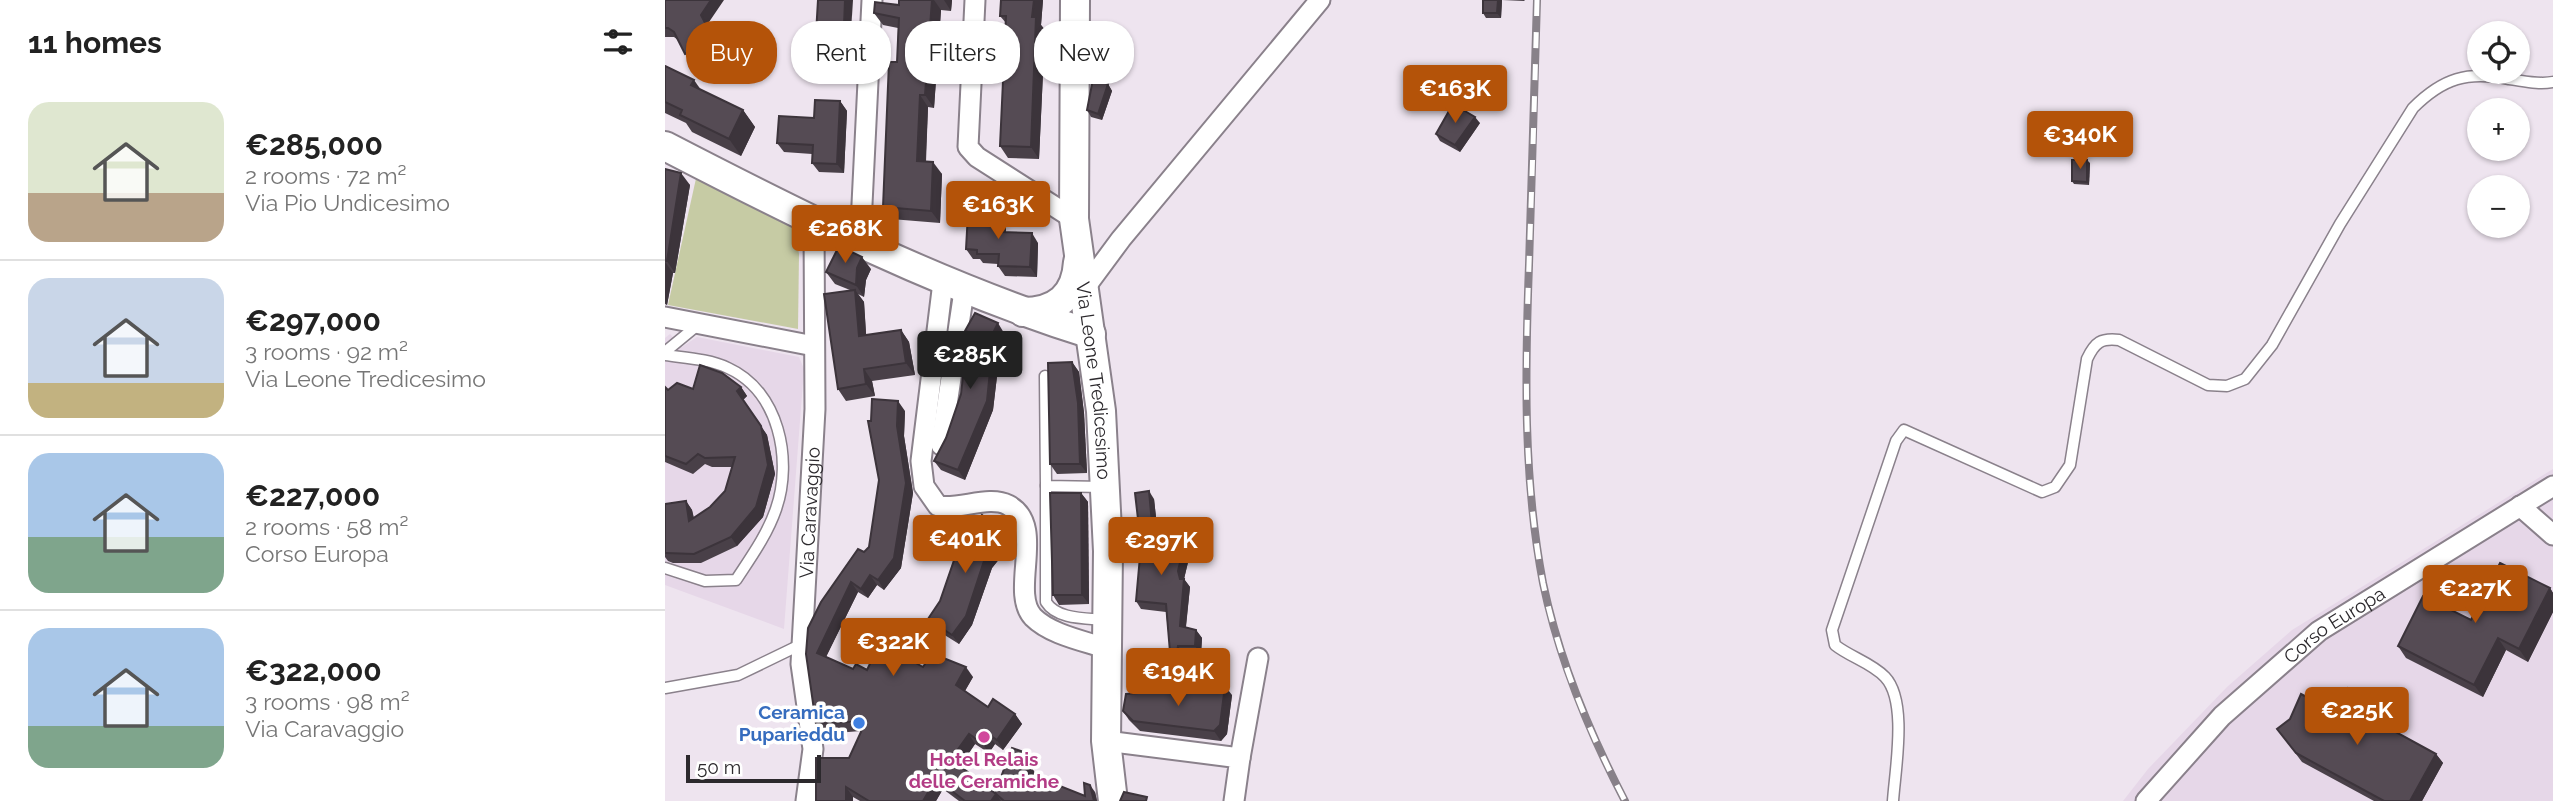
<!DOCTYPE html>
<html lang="en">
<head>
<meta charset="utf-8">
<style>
  body { margin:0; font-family:Raleway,sans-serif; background:#f6f6f6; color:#222; height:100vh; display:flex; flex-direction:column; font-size:26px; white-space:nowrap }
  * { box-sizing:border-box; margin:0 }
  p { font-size:23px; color:#767676 }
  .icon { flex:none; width:38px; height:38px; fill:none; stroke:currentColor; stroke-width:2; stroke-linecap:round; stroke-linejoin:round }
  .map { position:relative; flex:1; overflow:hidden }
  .details { display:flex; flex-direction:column; background:#fff; width:665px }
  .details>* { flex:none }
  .hud { position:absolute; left:21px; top:21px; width:665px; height:63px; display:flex; gap:14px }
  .tools { position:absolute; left:1802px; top:21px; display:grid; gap:14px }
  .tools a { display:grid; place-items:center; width:63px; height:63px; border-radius:50%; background:#fff; box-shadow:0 2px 5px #0004; font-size:35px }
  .scale { position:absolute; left:21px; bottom:18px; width:135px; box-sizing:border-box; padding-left:7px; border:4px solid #2c292d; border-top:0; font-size:19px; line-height:24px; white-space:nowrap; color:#2c292d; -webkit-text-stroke:5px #fff; paint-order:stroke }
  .price { position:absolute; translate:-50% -60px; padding:0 16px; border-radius:7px; background:#b45309; color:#fff; font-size:23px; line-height:46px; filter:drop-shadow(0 2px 4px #0008) }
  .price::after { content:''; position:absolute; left:50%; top:42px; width:21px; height:16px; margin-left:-10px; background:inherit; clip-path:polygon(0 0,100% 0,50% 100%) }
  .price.current { background:#222; color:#fff }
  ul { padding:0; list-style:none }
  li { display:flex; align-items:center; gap:21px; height:175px; padding:0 28px }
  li+li { border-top:2px solid #e0e0e0 }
  li span { display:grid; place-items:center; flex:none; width:196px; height:140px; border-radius:21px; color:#555 }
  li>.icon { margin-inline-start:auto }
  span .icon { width:84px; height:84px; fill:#fffc; stroke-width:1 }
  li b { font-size:30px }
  h2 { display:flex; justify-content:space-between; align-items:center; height:84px; padding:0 28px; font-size:30px }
  .tag { padding:0 24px; border-radius:28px; background:#fff; box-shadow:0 2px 5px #0004; font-size:24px; line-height:63px }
  .tag.current { background:#b45309; color:#fff }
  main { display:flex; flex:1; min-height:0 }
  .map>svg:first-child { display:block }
  .built { fill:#e6d7e8 }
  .green { fill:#c6cba4 }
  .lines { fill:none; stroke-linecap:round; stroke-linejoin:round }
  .lane-casing { stroke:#8a818b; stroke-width:13 }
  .street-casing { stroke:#8a818b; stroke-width:23 }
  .secondary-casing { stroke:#8a818b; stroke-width:32 }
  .lane { stroke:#fff; stroke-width:10 }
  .street { stroke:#fff; stroke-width:19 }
  .secondary { stroke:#fff; stroke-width:28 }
  .rail-casing { stroke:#888189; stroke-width:8 }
  .rail { stroke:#fff; stroke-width:5; stroke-dasharray:16; stroke-linecap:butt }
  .wall { fill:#494048 }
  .shaded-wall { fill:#3c343b }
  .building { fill:#554b54; stroke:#3c343b; stroke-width:2 }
  .shop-dot { fill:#3f7fe0; stroke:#fff; stroke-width:2.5 }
  .hotel-dot { fill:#d1479c; stroke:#fff; stroke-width:2.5 }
  .labels { text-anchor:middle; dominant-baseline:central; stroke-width:7; stroke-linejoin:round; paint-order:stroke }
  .street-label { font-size:19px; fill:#2c292d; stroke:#fff }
  .shop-label { font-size:19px; font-weight:bold; fill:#366cbe; stroke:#fff; text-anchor:end }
  .hotel-label { font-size:19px; font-weight:bold; fill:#b23c85; stroke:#fff }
</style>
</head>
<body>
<main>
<section class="details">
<h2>11 homes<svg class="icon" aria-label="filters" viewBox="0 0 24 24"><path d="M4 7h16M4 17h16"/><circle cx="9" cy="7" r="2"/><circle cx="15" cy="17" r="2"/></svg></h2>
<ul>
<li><span style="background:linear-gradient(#dfe7d0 65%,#b9a48a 0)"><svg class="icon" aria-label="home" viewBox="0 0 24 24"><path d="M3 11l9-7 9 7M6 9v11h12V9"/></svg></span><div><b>€285,000</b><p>2 rooms · 72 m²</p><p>Via Pio Undicesimo</p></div></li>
<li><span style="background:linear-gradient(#c9d6e8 75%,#c2b280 0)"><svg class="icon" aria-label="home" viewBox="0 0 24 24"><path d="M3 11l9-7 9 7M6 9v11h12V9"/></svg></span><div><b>€297,000</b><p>3 rooms · 92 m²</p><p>Via Leone Tredicesimo</p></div></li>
<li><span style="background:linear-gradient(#a9c7e8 60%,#7fa58c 0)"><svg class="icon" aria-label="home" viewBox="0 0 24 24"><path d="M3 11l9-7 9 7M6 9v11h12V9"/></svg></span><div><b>€227,000</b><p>2 rooms · 58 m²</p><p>Corso Europa</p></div></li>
<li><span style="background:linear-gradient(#a9c7e8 70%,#7fa58c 0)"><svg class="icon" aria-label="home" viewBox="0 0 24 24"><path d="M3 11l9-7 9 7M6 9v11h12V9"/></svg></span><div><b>€322,000</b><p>3 rooms · 98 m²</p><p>Via Caravaggio</p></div></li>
</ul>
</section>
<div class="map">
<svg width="1888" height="801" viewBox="0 0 1888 801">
  <rect width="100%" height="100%" fill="#eee4ef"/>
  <g class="built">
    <polygon points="5,334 17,347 32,337 134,357 139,369 119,629 0,585 0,338"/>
    <polygon points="1888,469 1888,801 1458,801 1483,769 1562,687 1627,630"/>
  </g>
  <polygon class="green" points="32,174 129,225 134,254 133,329 3,305"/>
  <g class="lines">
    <g class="lane-casing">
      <g id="lane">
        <polyline points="0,352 34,324"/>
        <path d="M0 355C21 358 44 359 63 368 114 391 128 460 111 509 102 535 86 557 71 580L40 581 0 568"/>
        <polyline points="380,376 381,486 439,487"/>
        <path d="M381 486V602C392 620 422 618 441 620"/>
        <polyline points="0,688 73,675 137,644"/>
        <path d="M1228 801C1230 770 1243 701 1220 677 1207 663 1185 657 1170 645L1167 630 1231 441 1239 430 1377 492 1390 487 1405 465 1422 359C1430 342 1436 338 1454 340L1543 385 1562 386 1580 379 1607 345 1675 224 1748 108C1778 78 1802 71 1844 79 1859 81 1873 85 1888 82"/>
      </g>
    </g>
    <g class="street-casing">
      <g id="street">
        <polyline points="310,0 303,147 312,157 409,219"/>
        <polyline points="195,245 207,0"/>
        <path d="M278 282 256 461 259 486 273 506C295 510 324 495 343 505 382 525 344 591 368 617 386 635 420 641 443 649"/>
        <polyline points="419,289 456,239 655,0"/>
        <polyline points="0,317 149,346"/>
        <polyline points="276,445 299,291"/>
        <polyline points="1855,506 1888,535"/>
        <polyline points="441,741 575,758 569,801"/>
        <polyline points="575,758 593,658"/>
        <path id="s1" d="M141 801 148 749 136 664 150 409 149 223"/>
        <path id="s2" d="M1481 801 1557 716 1654 631 1888 486"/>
      </g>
    </g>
    <g class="secondary-casing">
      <g id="secondary">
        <path id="s3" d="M410 0 409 219 436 411 443 551 441 741 448 801"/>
        <path d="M0 146C139 218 276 287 426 334"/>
        <path d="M358 312C391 312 411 296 413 262"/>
      </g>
    </g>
    <use href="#lane" class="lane"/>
    <use href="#street" class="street"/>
    <use href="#secondary" class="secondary"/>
    <g class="rail-casing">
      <path id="rail" d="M872 0C870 89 867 177 864 265 860 372 858 478 878 583 894 660 924 732 960 801"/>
    </g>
    <use href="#rail" class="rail"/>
  </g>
  <g class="wall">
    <polygon points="0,0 42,25 56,52 39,60 37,57 26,63 20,54 13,40 9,37 0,37"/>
    <polygon points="153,0 184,62 157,60 150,51"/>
    <polygon points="234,0 287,0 286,11 276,10 269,108 263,107 261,162 277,174 275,223 226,219 218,207 232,62 233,28 218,25 209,13 234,5"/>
    <polygon points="336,0 378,0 376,25 380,30 374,159 343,158 335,146 341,23 335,16"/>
    <polygon points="818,0 860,0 859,1 837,0 836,18 821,18 818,13"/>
    <polygon points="0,66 36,90 78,110 90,127 76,156 27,132 21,123 0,113"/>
    <polygon points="443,84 447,91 437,120 426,117 422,110"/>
    <polygon points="175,101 182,111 179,173 154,172 147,163 147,154 119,152 112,143"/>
    <polygon points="815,123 795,152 775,141 771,134"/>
    <polygon points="1425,163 1424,185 1409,184 1407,181"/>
    <polygon points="0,169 25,185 10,273 8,273 2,305 0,304"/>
    <polygon points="341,224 341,233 373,243 372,277 340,276 333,266 333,264 318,263 315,259 308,259 301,249"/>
    <polygon points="206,269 201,280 199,297 193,294 199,302 201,335 236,330 244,342 250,375 207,381 210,396 181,401 173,389 185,290 170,284 161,272"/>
    <polygon points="300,331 339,333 336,338 339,342 335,351 328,410 300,480 276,470 269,461 281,438 296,394 303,335"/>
    <polygon points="407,362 414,372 419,413 422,473 392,474 385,464"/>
    <polygon points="0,387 3,390 76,387 82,396 78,400 102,435 110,474 98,517 72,546 36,563 8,563 3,561 0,557 0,504 21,501 27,510 29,518 45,507 60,491 67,467 47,467 40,464 28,474 0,462"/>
    <polygon points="240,411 239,436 248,493 236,568 219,590 212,585 203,598 193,592 161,657 188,669 202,670 258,667 308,677 300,691 323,707 350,714 357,724 338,750 330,744 324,753 310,744 295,766 330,793 362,753 367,761 365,765 370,773 369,776 420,796 430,792 432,801 294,801 278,789 271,801 195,801 188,797 151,801 184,758 196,731 158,734 151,724 141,654 204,547 214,480"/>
    <polygon points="416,493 423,502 424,604 394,605 388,595"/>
    <polygon points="489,499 494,545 524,558 519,579 525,587 521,627 531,630 537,638 536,654 519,655 518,661 510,661 505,652 501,612 476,609 471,601"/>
    <polygon points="340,534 347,543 327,568 307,625 294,644 270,629 263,619 275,601"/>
    <polygon points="1885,588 1888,593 1888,612 1863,662 1841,650 1818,697 1741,658 1733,646 1806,620"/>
    <polygon points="567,695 562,734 556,741 475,731 464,720 458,711"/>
    <polygon points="1713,705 1719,714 1714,722 1771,754 1778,763 1757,801 1709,801 1637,762 1619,738"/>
  </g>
  <g class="shaded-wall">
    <polygon points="46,0 59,0 42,25 56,52 50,42 36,15"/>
    <polygon points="180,0 188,0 184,62 178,52"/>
    <polygon points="267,0 269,0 276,10 269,108 260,95"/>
    <polygon points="279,0 287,0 286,11"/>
    <polygon points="369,0 378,0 376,25 380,30 374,159 366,147 367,17"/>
    <polygon points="833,0 837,0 836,18 832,13"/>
    <polygon points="29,80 41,97 26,85"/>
    <polygon points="443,84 447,91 437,120 433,114"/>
    <polygon points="255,95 263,107 260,174 252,161"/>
    <polygon points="175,101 182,111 179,173 172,164"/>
    <polygon points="78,110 90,127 76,156 64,139"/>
    <polygon points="810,117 815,123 795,152 790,145"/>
    <polygon points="1422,160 1425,163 1424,185 1422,182"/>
    <polygon points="268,162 277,174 275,223 266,211"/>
    <polygon points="16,173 25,185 10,273 2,261"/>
    <polygon points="334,214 341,224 340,242 334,232"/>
    <polygon points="367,233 373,243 372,277 365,267"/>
    <polygon points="197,257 206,269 201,280 199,297 191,285 192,268"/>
    <polygon points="0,262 8,273 2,305 0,302"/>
    <polygon points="190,290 199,302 202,348 194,336"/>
    <polygon points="333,323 339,333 336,338 339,342 335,351 328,410 300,480 293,470 329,331"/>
    <polygon points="236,330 244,342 250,375 241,363"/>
    <polygon points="407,362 414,372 419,413 422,473 415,464"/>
    <polygon points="199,369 207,381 210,396 201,384"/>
    <polygon points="76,387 82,396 78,400 72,391"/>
    <polygon points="233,401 240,411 239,436 248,493 236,568 219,590 213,580 232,426"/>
    <polygon points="96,426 102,435 110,474 98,517 72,546 66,537"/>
    <polygon points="484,491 489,499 495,553 489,545"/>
    <polygon points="416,493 423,502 424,604 417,595"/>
    <polygon points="21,501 27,510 31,530 24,521"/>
    <polygon points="340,534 347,543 327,568 307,625 294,644 287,635 320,558"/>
    <polygon points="518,550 524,558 519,579 525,587 520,634 515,626 515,579 513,571"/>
    <polygon points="205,575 212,585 203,598 196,589"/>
    <polygon points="186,582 193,592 158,663 152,653"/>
    <polygon points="1885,588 1888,593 1888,612 1863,662 1854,649"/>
    <polygon points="531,630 537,638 536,654 530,646"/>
    <polygon points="1833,638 1841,650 1818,697 1809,685"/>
    <polygon points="513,646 519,655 518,661 512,652"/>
    <polygon points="301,667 308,677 298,694 291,685"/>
    <polygon points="560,686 567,695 562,734 556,741 549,731"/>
    <polygon points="1713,705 1719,714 1712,727 1705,718"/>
    <polygon points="350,714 357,724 338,750 332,740"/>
    <polygon points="304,734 310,744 293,769 286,759"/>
    <polygon points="323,734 330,744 324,753 317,743"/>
    <polygon points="362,753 367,761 365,765 370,773 367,781 362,773 358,762"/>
    <polygon points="1771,754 1778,763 1757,801 1745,801"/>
    <polygon points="271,779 278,789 271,801 258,801"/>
    <polygon points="425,785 430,792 432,801 429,801"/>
    <polygon points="181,787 188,797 188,801 181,801"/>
    <polygon points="331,794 336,801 326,801"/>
  </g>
  <g class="building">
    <polygon points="0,0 46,0 36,15 50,42 33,51 31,48 20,54 9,32 3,28 0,28"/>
    <polygon points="153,0 180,0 178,52 150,51"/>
    <polygon points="234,0 267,0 260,95 255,95 252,161 268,162 266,211 218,207 224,62 232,62 234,18 209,13 210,2 234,5"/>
    <polygon points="336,0 369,0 367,17 371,17 366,147 335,146 341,16 335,16"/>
    <polygon points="818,0 833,0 832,13 818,13"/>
    <polygon points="0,66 29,80 26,85 78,110 64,139 15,115 17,110 0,102"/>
    <polygon points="428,79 443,84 433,114 422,110"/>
    <polygon points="150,100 175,101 172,164 147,163 148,145 112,143 114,116 149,118"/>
    <polygon points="788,104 810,117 790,145 771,134"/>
    <polygon points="1407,160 1422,160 1422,182 1407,181"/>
    <polygon points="0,169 16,173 2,261 0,261"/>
    <polygon points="303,213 334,214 334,232 367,233 365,267 333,266 334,254 312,254 312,250 301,249"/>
    <polygon points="174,246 197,257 192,268 191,285 161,272"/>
    <polygon points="190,290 194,336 236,330 241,363 199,369 201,384 173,389 159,294"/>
    <polygon points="310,313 333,323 329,331 333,332 328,341 322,401 293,470 269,461 281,438 296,394 303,332 300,331"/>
    <polygon points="407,362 413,403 415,464 385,464 383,363"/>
    <polygon points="35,365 57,373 76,387 72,391 96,426 103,465 91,507 66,537 29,554 1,553 0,553 0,504 21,501 24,521 45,507 60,491 70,457 40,458 33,454 21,464 0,456 0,387 3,390 12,383 28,389"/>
    <polygon points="207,399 233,401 232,426 241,483 229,558 213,580 205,575 196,589 186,582 152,653 188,669 191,664 202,670 215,643 258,667 266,655 271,655 301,667 291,685 323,707 328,699 350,714 332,740 323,734 317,743 304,734 286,759 331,794 326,801 300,801 271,779 258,801 204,801 181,787 181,801 151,801 151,758 184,758 201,721 151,724 141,654 143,628 156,602 193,549 199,552 204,547 214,480 203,421 206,421"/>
    <polygon points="484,491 489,545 518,550 513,571 515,579 519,579 515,626 531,630 530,646 513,646 512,652 505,652 501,604 471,601 476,545 470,493"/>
    <polygon points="385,493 416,493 417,595 388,595"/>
    <polygon points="317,515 340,534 320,558 301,616 287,635 263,619 275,601 296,540"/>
    <polygon points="1835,563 1885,588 1854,649 1833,638 1809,685 1733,646 1758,596 1806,620"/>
    <polygon points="560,686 555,725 549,731 468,721 458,711 461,694"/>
    <polygon points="1683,688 1713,705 1705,718 1771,754 1745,801 1719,801 1631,753 1612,729 1625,719 1636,694 1649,701 1655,696 1668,714"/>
    <polygon points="347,748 362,753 358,762 365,765 362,773 420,796 419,783 425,785 429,801 339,801 330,793"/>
    <polygon points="459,792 482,797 481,801 455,801"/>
  </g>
  <circle class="shop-dot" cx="194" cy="723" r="7"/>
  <circle class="hotel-dot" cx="319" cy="737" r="7"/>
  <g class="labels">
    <g class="street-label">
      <text stroke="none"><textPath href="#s3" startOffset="382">Via Leone Tredicesimo</textPath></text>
      <text stroke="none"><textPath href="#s1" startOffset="290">Via Caravaggio</textPath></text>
      <text stroke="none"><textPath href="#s2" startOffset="259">Corso Europa</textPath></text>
    </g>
    <g class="shop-label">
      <text x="180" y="712">Ceramica<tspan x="180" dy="22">Puparieddu</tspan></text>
    </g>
    <g class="hotel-label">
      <text x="319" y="759">Hotel Relais<tspan x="319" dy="22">delle Ceramiche</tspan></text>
    </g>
  </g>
</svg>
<div class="tools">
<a><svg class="icon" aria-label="locate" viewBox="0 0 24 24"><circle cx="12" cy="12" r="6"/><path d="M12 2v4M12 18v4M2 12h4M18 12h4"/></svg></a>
<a>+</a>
<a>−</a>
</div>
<div class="scale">50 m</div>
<b class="price" style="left:790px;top:125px">€163K</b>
<b class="price" style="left:1415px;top:171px">€340K</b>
<b class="price" style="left:333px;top:241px">€163K</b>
<b class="price" style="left:180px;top:265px">€268K</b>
<b class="price current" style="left:305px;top:391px">€285K</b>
<b class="price" style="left:300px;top:575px">€401K</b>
<b class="price" style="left:496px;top:577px">€297K</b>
<b class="price" style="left:1810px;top:625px">€227K</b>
<b class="price" style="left:228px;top:678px">€322K</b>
<b class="price" style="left:513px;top:708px">€194K</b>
<b class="price" style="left:1692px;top:747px">€225K</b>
<div class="hud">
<a class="tag current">Buy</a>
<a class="tag">Rent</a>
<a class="tag">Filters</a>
<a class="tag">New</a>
</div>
</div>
</main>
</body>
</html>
